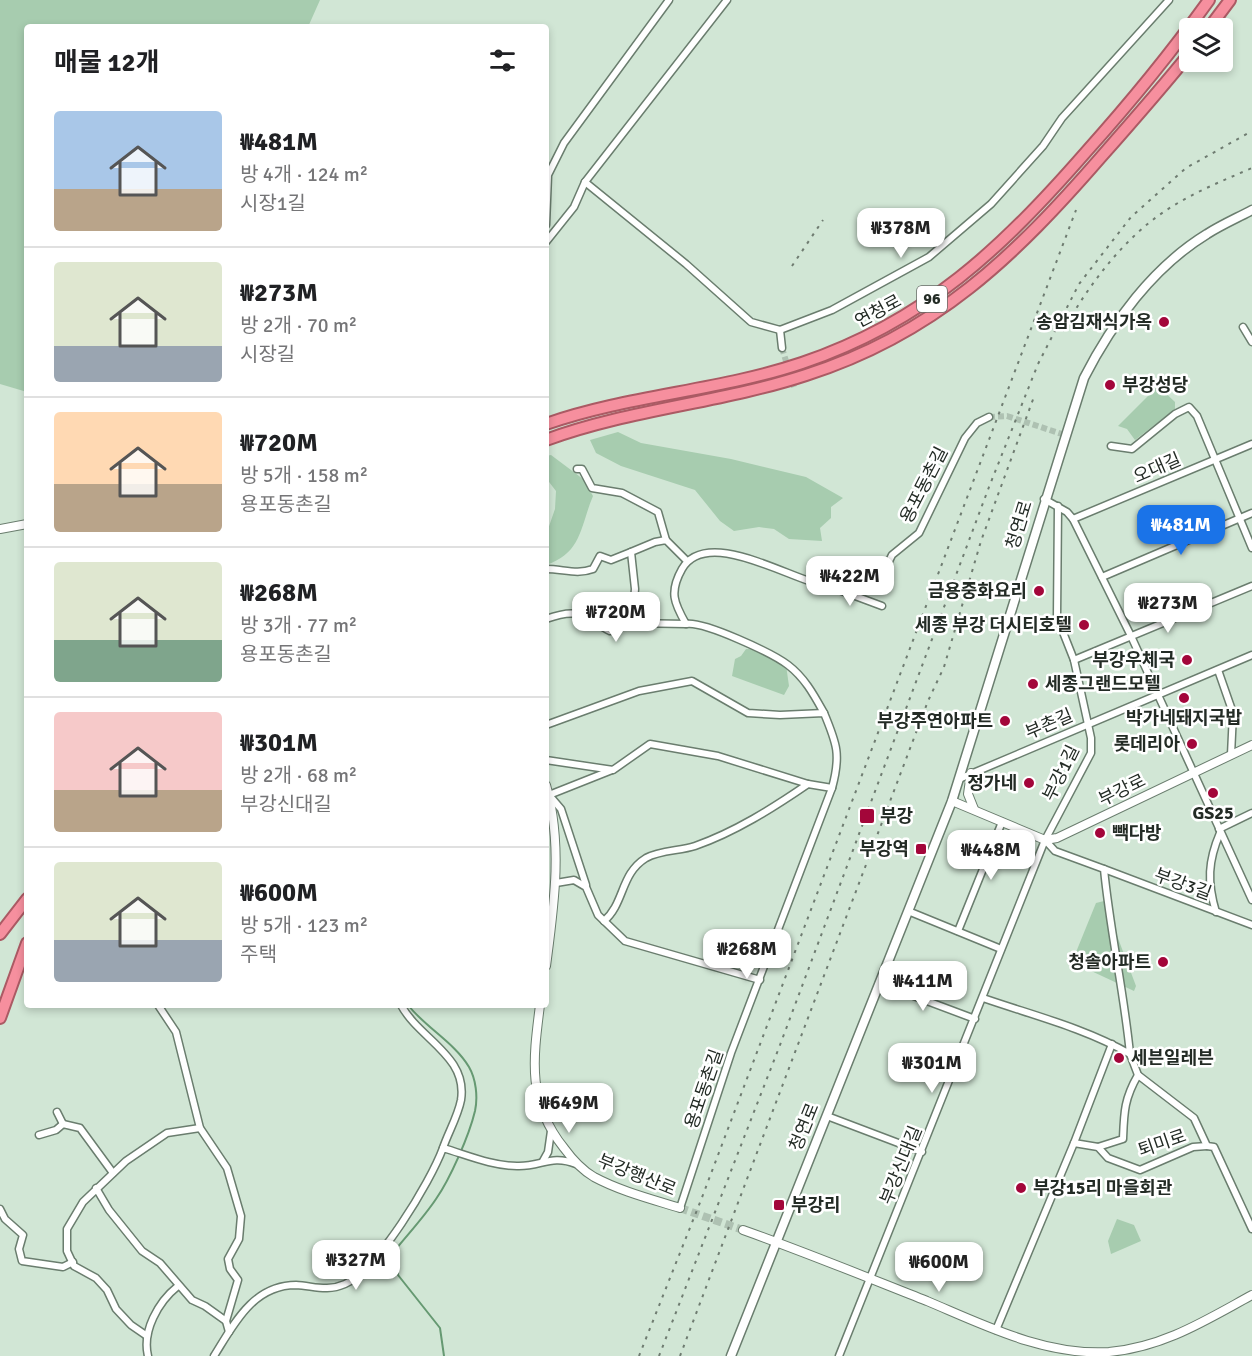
<!DOCTYPE html>
<html lang="ko">
<head>
<meta charset="utf-8">
<style>
  body { margin:0; font-family:Signika,"Noto Sans KR",sans-serif; background:#f6f6f6; color:#202124; height:100vh; display:flex; flex-direction:column; font-size:22px; white-space:nowrap }
  * { box-sizing:border-box; margin:0 }
  p { font-size:20px; color:#757577 }
  .icon { flex:none; width:33px; height:33px; fill:none; stroke:currentColor; stroke-width:2; stroke-linecap:round; stroke-linejoin:round }
  .map { position:relative; flex:1; overflow:hidden }
  .drawer { position:absolute; left:24px; top:24px; width:525px; height:984px; display:flex; flex-direction:column; background:#fff; border-radius:6px; box-shadow:0 3px 9px #0003 }
  .drawer>* { flex:none }
  .controls { position:absolute; left:1179px; top:18px; display:grid; gap:12px }
  .controls a { display:grid; place-items:center; width:54px; height:54px; border-radius:6px; background:#fff; box-shadow:0 3px 9px #0003; font-size:30px }
  .price { position:absolute; translate:-50% -51px; padding:0 14px; border-radius:12px; background:#fff; color:#222; font-size:20px; line-height:39px; filter:drop-shadow(0 2px 3px #0008) }
  .price::after { content:''; position:absolute; left:50%; top:36px; width:18px; height:14px; margin-left:-9px; background:inherit; clip-path:polygon(0 0,100% 0,50% 100%) }
  .price.active { background:#1a73e8; color:#fff }
  ul { padding:0; list-style:none }
  li { display:flex; align-items:center; gap:18px; height:150px; padding:0 30px }
  li+li { border-top:2px solid #e0e0e0 }
  li span { display:grid; place-items:center; flex:none; width:168px; height:120px; border-radius:6px; color:#555 }
  li>.icon { margin-inline-start:auto }
  span .icon { width:72px; height:72px; fill:#fffc; stroke-width:1 }
  li b { font-size:26px }
  h2 { display:flex; justify-content:space-between; align-items:center; height:72px; padding:0 30px; font-size:26px }
  .map>svg:first-child { display:block }
  .green { fill:#a7ccaf }
  .lines { fill:none; stroke-linecap:round; stroke-linejoin:round }
  .stream { stroke:#669972; stroke-width:2 }
  .minor-tunnel { stroke:#aec1b2; stroke-width:6; stroke-dasharray:6 3; stroke-linecap:butt }
  .tertiary-tunnel { stroke:#aec1b2; stroke-width:8; stroke-dasharray:8 4; stroke-linecap:butt }
  .minor-casing { stroke:#6a7d6e; stroke-width:9 }
  .tertiary-casing { stroke:#6a7d6e; stroke-width:10 }
  .secondary-casing { stroke:#6a7d6e; stroke-width:11 }
  .trunk-casing { stroke:#ab5a64; stroke-width:14 }
  .minor { stroke:#fff; stroke-width:6 }
  .tertiary { stroke:#fff; stroke-width:8 }
  .secondary { stroke:#fff; stroke-width:8 }
  .trunk { stroke:#f68f9e; stroke-width:10 }
  .rail { stroke:#6f7c71; stroke-width:2; stroke-dasharray:3 6; stroke-linecap:butt }
  .poi-dot { fill:#a3063a; stroke:#fff; stroke-width:2 }
  .labels { text-anchor:middle; dominant-baseline:central; stroke-width:5; stroke-linejoin:round; paint-order:stroke }
  .shield { fill:#fff; stroke:#656b66; stroke-width:1.5 }
  .shield-label { font-size:16px; font-weight:bold; fill:#232b25 }
  .street-label { font-size:18px; fill:#232b25; stroke:#fff }
  .poi-label { font-size:18px; font-weight:bold; fill:#232b25; stroke:#fff; text-anchor:end }
</style>
</head>
<body>
<div class="map">
<svg width="1252" height="1356" viewBox="0 0 1252 1356">
  <rect width="100%" height="100%" fill="#d1e6d5"/>
  <g class="green">
    <polygon points="0,0 320,0 308,27 27,27 27,392 0,384"/>
    <polygon points="1158,386 1175,402 1175,409 1135,440 1127,429 1118,426"/>
    <polygon points="618,432 641,443 731,459 806,477 843,498 831,507 831,518 820,528 822,541 789,539 774,529 759,527 734,531 720,521 695,490 621,466 596,453 590,440"/>
    <path d="M551 455 583 479 593 496C580 527 582 553 546 565V535L555 509 556 491 546 478V456Z"/>
    <polygon points="746,649 751,649 786,665 789,686 784,695 732,676 735,659 741,656"/>
    <polygon points="1104,901 1136,986 1134,991 1072,962 1096,903"/>
    <polygon points="1117,1219 1134,1225 1141,1241 1111,1254 1108,1241"/>
  </g>
  <g class="lines">
    <path class="stream" d="M408 1005C425 1027 455 1043 469 1067 476 1079 478 1097 475 1111 469 1136 450 1179 436 1199 424 1217 409 1233 396 1249L398 1275 440 1328 444 1356"/>
    <g class="minor-tunnel">
      <polyline points="782,348 794,387"/>
      <polyline points="989,417 1007,416 1065,435"/>
    </g>
    <polyline class="tertiary-tunnel" points="680,1208 743,1230"/>
    <g class="minor-casing">
      <g id="minor">
        <polyline points="585,182 686,264 751,322 780,330 832,310 929,257 991,204 1043,146 1062,118 1169,0"/>
        <polyline points="546,225 548,175 564,143 669,0"/>
        <polyline points="546,242 574,207 585,182 727,0"/>
        <polyline points="1243,327 1252,342"/>
        <polyline points="780,330 782,348"/>
        <polyline points="1111,446 1132,449 1175,414 1189,407 1197,416 1252,548"/>
        <polyline points="577,469 582,469 592,488 622,493 658,512 666,540"/>
        <polyline points="1044,499 1067,512 1073,519 1131,636 1252,900"/>
        <polyline points="1073,519 1252,444"/>
        <path d="M546 569C563 569 577 575 593 569L600 556 611 560 631 552"/>
        <polyline points="1102,577 1252,513"/>
        <polyline points="831,587 882,606"/>
        <path d="M546 619C580 607 582 616 610 631L632 623 686 624"/>
        <polyline points="632,623 635,589 631,552 655,542 666,540 687,561"/>
        <polyline points="1074,660 1252,586"/>
        <polyline points="1218,670 1233,713 1231,755"/>
        <path d="M824 713C814 695 805 678 788 665 772 653 704 621 686 624 674 603 669 592 682 569 707 526 791 580 826 586 841 588 867 586 880 580L892 555 919 533 965 438 977 423 989 417"/>
        <path d="M546 725 639 691 692 681 748 713 780 715 824 713C837 744 841 755 832 788L731 1053 680 1208"/>
        <polyline points="546,760 613,770 650,744 718,756 808,784"/>
        <polyline points="959,779 1252,655"/>
        <polyline points="1219,829 1252,813"/>
        <polyline points="1104,869 1252,925"/>
        <polyline points="556,883 574,880 586,887 598,915 625,941 760,980"/>
        <polyline points="586,885 561,809 549,795 612,770"/>
        <polyline points="908,911 1001,949"/>
        <path d="M1216 912C1207 882 1208 861 1220 833"/>
        <path d="M604 921C625 903 620 874 646 858 660 850 680 851 695 846 735 832 773 808 808 784L832 788"/>
        <polyline points="958,931 1002,822"/>
        <polyline points="879,983 975,1019"/>
        <path d="M983 998C1032 1015 1085 1028 1130 1054 1124 992 1110 931 1104 869L1055 851 1045 840"/>
        <polyline points="158,1005 176,1032 200,1128 227,1168 241,1216 239,1239 228,1259 230,1269 238,1280 226,1321 229,1332"/>
        <path d="M401 1005C419 1039 468 1056 461 1100 458 1116 448 1133 443 1148"/>
        <polyline points="1130,1054 1138,1075 1194,1118 1207,1146 1214,1147 1252,1229"/>
        <polyline points="57,1112 63,1124"/>
        <polyline points="827,1116 922,1152"/>
        <polyline points="39,1135 56,1130 63,1124 80,1128 113,1173"/>
        <polyline points="1074,1143 1112,1044"/>
        <path d="M1098 1147 1123 1139C1124 1113 1124 1099 1138 1075"/>
        <polyline points="543,1161 548,1152 551,1131"/>
        <polyline points="96,1188 109,1210 142,1251 160,1263 192,1300 205,1306 226,1321"/>
        <polyline points="0,1209 5,1219 23,1235 19,1249 22,1261 63,1267 73,1262"/>
        <polyline points="996,1330 1074,1143 1098,1147 1108,1158 1140,1170 1193,1147 1207,1146"/>
        <polyline points="147,1336 131,1325 116,1309 107,1290 96,1278 74,1266 67,1251 67,1229 83,1202 126,1161 167,1133 200,1128"/>
        <path d="M148 1356C142 1331 158 1302 178 1286"/>
        <path d="M214 1356C234 1324 253 1285 296 1285 314 1286 327 1292 345 1284 378 1269 430 1183 443 1148 467 1155 492 1166 517 1166 541 1167 551 1154 576 1164"/>
        <polyline points="839,1356 1045,840 1091,753 1091,738 1074,660 1057,617 1058,506"/>
      </g>
    </g>
    <g class="tertiary-casing">
      <g id="tertiary">
        <polyline points="0,529 27,524"/>
        <polyline points="971,773 968,794 974,809"/>
        <path d="M546 785C563 845 554 905 546 966"/>
        <polyline points="952,801 1045,840 1057,838 1252,745"/>
        <path d="M540 1005C533 1060 527 1102 564 1148 572 1159 582 1170 594 1177 620 1191 651 1199 680 1208"/>
        <path d="M743 1230C805 1252 866 1277 927 1301 984 1325 1045 1356 1109 1352 1164 1347 1206 1320 1252 1295"/>
      </g>
    </g>
    <g class="secondary-casing">
      <path id="secondary" d="M731 1356 952 801 1084 378C1112 323 1153 267 1207 234 1221 225 1237 218 1252 210"/>
    </g>
    <g class="trunk-casing">
      <g id="trunk">
        <polyline points="1209,28 1230,0"/>
        <path d="M546 424C629 395 719 391 802 363 926 321 1002 248 1086 152 1129 104 1171 53 1209 0"/>
        <path d="M546 440C630 409 721 403 806 375 935 334 1015 256 1101 157 1131 123 1161 89 1190 53"/>
        <polyline points="0,934 27,899"/>
        <polyline points="0,1018 27,943"/>
      </g>
    </g>
    <use href="#minor" class="minor"/>
    <use href="#tertiary" class="tertiary"/>
    <use href="#secondary" class="secondary"/>
    <use href="#trunk" class="trunk"/>
    <g class="rail">
      <polyline points="792,266 823,220"/>
      <path d="M1063 331C1087 287 1123 239 1165 211 1192 193 1222 181 1252 168"/>
      <polyline points="639,1356 701,1200 1076,210"/>
      <polyline points="659,1356 780,1045 989,487 1038,364 1079,284 1131,217 1186,168 1252,131"/>
      <polyline points="680,1356 928,701 944,667 981,541 1035,394"/>
    </g>
  </g>
  <g class="poi-dot">
    <circle cx="1164" cy="322" r="6"/>
    <circle cx="1110" cy="385" r="6"/>
    <circle cx="1039" cy="591" r="6"/>
    <circle cx="1084" cy="625" r="6"/>
    <circle cx="1187" cy="660" r="6"/>
    <circle cx="1033" cy="684" r="6"/>
    <circle cx="1184" cy="698" r="6"/>
    <circle cx="1005" cy="721" r="6"/>
    <circle cx="1192" cy="744" r="6"/>
    <circle cx="1029" cy="783" r="6"/>
    <circle cx="1213" cy="793" r="6"/>
    <rect x="859" y="808" width="16" height="16" rx="3"/>
    <circle cx="1100" cy="833" r="6"/>
    <rect x="915" y="843" width="12" height="12" rx="3"/>
    <circle cx="1163" cy="962" r="6"/>
    <circle cx="1119" cy="1058" r="6"/>
    <circle cx="1021" cy="1188" r="6"/>
    <rect x="773" y="1199" width="12" height="12" rx="3"/>
  </g>
  <g class="labels">
    <rect class="shield" x="917" y="286" width="30" height="26" rx="4.5"/>
    <g class="shield-label">
      <text x="932" y="299">96</text>
    </g>
    <g class="street-label">
      <text transform="translate(878 311) rotate(-28)">연청로</text>
      <text transform="translate(1157 468) rotate(-23)">오대길</text>
      <text transform="translate(924 485) rotate(-63)">용포동촌길</text>
      <text transform="translate(1019 525) rotate(-73)">청연로</text>
      <text transform="translate(1049 724) rotate(-23)">부촌길</text>
      <text transform="translate(1061 773) rotate(-64)">부강1길</text>
      <text transform="translate(1122 790) rotate(-26)">부강로</text>
      <text transform="translate(1183 884) rotate(20)">부강3길</text>
      <text transform="translate(704 1089) rotate(-71)">용포동촌길</text>
      <text transform="translate(804 1127) rotate(-68)">청연로</text>
      <text transform="translate(1162 1143) rotate(-19)">퇴미로</text>
      <text transform="translate(901 1165) rotate(-68)">부강신대길</text>
      <text transform="translate(637 1175) rotate(22)">부강행산로</text>
    </g>
    <g class="poi-label">
      <text x="1152" y="322">송암김재식가옥</text>
      <text x="1122" y="385" text-anchor="start">부강성당</text>
      <text x="1027" y="591">금용중화요리</text>
      <text x="1072" y="625">세종 부강 더시티호텔</text>
      <text x="1175" y="660">부강우체국</text>
      <text x="1045" y="684" text-anchor="start">세종그랜드모텔</text>
      <text x="1184" y="718" text-anchor="middle">박가네돼지국밥</text>
      <text x="993" y="721">부강주연아파트</text>
      <text x="1180" y="744">롯데리아</text>
      <text x="1017" y="783">정가네</text>
      <text x="1213" y="813" text-anchor="middle">GS25</text>
      <text x="880" y="816" text-anchor="start">부강</text>
      <text x="1112" y="833" text-anchor="start">빽다방</text>
      <text x="909" y="849">부강역</text>
      <text x="1151" y="962">청솔아파트</text>
      <text x="1131" y="1058" text-anchor="start">세븐일레븐</text>
      <text x="1033" y="1188" text-anchor="start">부강15리 마을회관</text>
      <text x="791" y="1205" text-anchor="start">부강리</text>
    </g>
  </g>
</svg>
<div class="controls">
<a><svg class="icon" aria-label="layers" viewBox="0 0 24 24"><path d="M12 4l9 5-9 5-9-5zM3 14l9 5 9-5"/></svg></a>
</div>
<b class="price" style="left:901px;top:259px">₩378M</b>
<b class="price active" style="left:1181px;top:556px">₩481M</b>
<b class="price" style="left:850px;top:607px">₩422M</b>
<b class="price" style="left:1168px;top:634px">₩273M</b>
<b class="price" style="left:616px;top:643px">₩720M</b>
<b class="price" style="left:991px;top:881px">₩448M</b>
<b class="price" style="left:747px;top:980px">₩268M</b>
<b class="price" style="left:923px;top:1012px">₩411M</b>
<b class="price" style="left:932px;top:1094px">₩301M</b>
<b class="price" style="left:569px;top:1134px">₩649M</b>
<b class="price" style="left:356px;top:1291px">₩327M</b>
<b class="price" style="left:939px;top:1293px">₩600M</b>
<section class="drawer">
<h2>매물 12개<svg class="icon" aria-label="filters" viewBox="0 0 24 24"><path d="M4 7h16M4 17h16"/><circle cx="9" cy="7" r="2"/><circle cx="15" cy="17" r="2"/></svg></h2>
<ul>
<li><span style="background:linear-gradient(#a9c7e8 65%,#b9a48a 0)"><svg class="icon" aria-label="home" viewBox="0 0 24 24"><path d="M3 11l9-7 9 7M6 9v11h12V9"/></svg></span><div><b>₩481M</b><p>방 4개 · 124 m²</p><p>시장1길</p></div></li>
<li><span style="background:linear-gradient(#dfe7d0 70%,#9aa5b1 0)"><svg class="icon" aria-label="home" viewBox="0 0 24 24"><path d="M3 11l9-7 9 7M6 9v11h12V9"/></svg></span><div><b>₩273M</b><p>방 2개 · 70 m²</p><p>시장길</p></div></li>
<li><span style="background:linear-gradient(#ffd9b3 60%,#b9a48a 0)"><svg class="icon" aria-label="home" viewBox="0 0 24 24"><path d="M3 11l9-7 9 7M6 9v11h12V9"/></svg></span><div><b>₩720M</b><p>방 5개 · 158 m²</p><p>용포동촌길</p></div></li>
<li><span style="background:linear-gradient(#dfe7d0 65%,#7fa58c 0)"><svg class="icon" aria-label="home" viewBox="0 0 24 24"><path d="M3 11l9-7 9 7M6 9v11h12V9"/></svg></span><div><b>₩268M</b><p>방 3개 · 77 m²</p><p>용포동촌길</p></div></li>
<li><span style="background:linear-gradient(#f6c9c9 65%,#b9a48a 0)"><svg class="icon" aria-label="home" viewBox="0 0 24 24"><path d="M3 11l9-7 9 7M6 9v11h12V9"/></svg></span><div><b>₩301M</b><p>방 2개 · 68 m²</p><p>부강신대길</p></div></li>
<li><span style="background:linear-gradient(#dfe7d0 65%,#9aa5b1 0)"><svg class="icon" aria-label="home" viewBox="0 0 24 24"><path d="M3 11l9-7 9 7M6 9v11h12V9"/></svg></span><div><b>₩600M</b><p>방 5개 · 123 m²</p><p>주택</p></div></li>
</ul>
</section>
</div>
</body>
</html>
